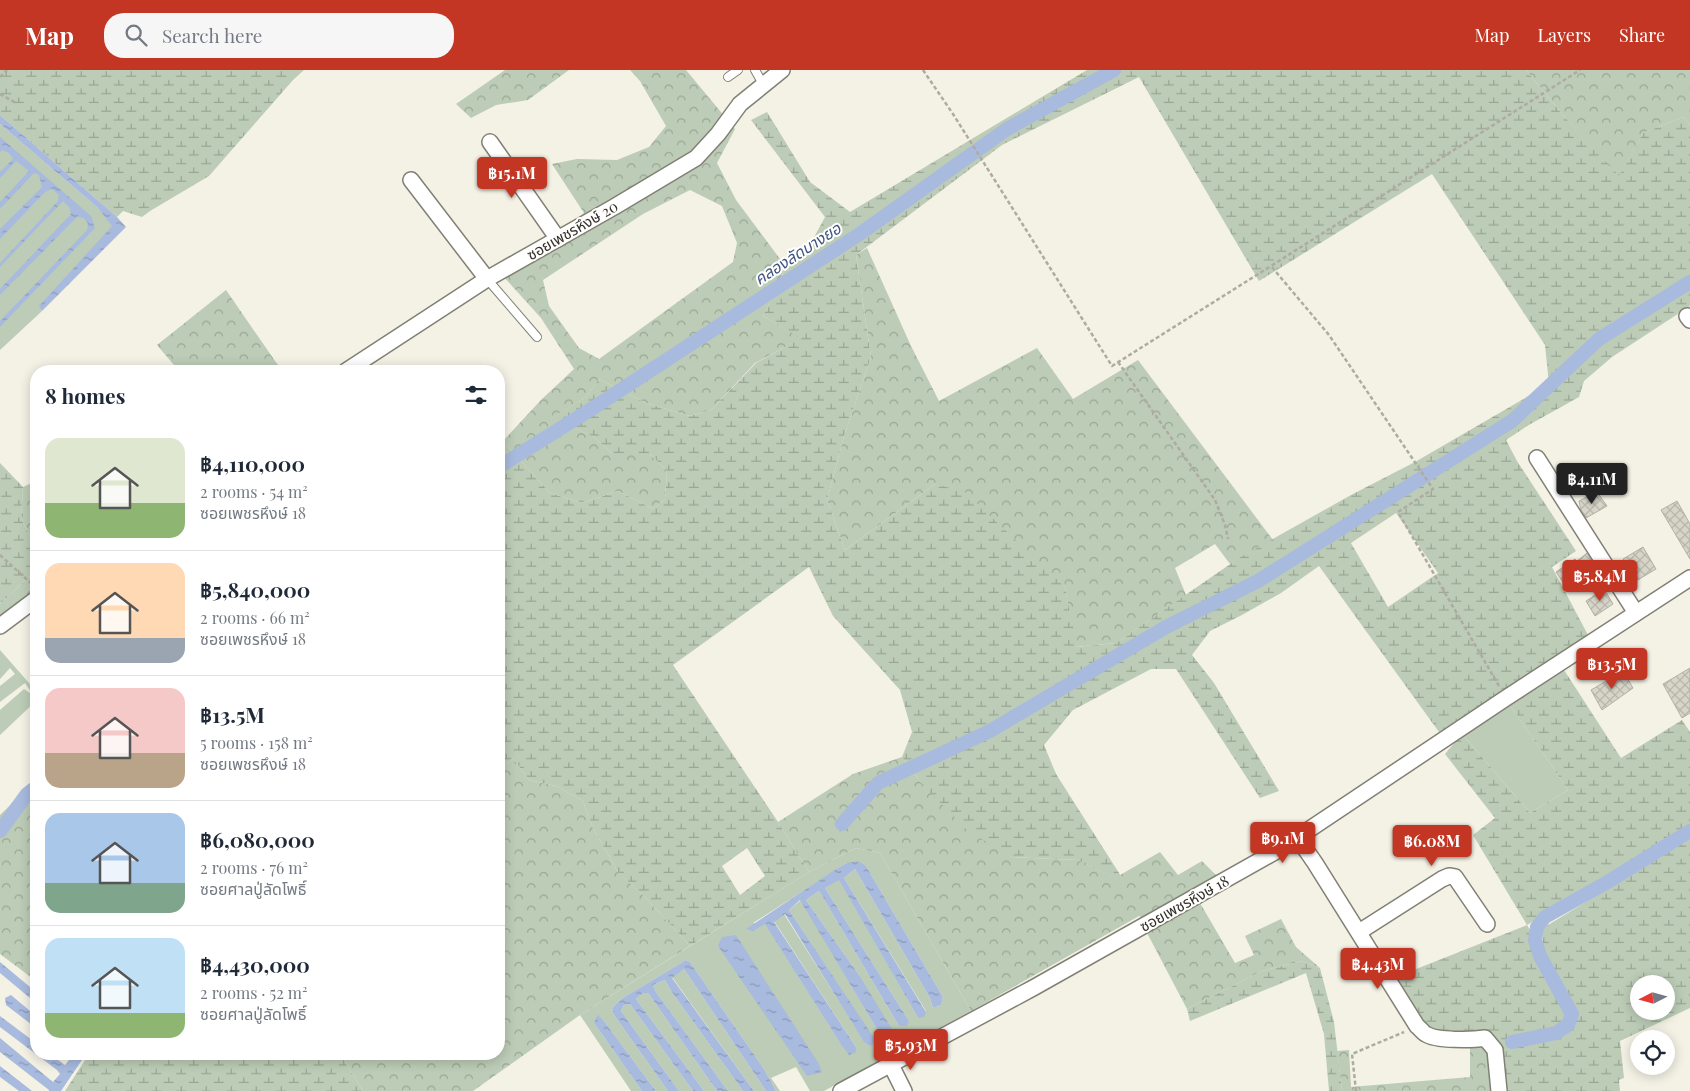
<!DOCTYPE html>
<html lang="en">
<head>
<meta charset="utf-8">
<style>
  body { margin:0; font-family:"Playfair Display","Noto Sans Thai",serif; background:#f6f6f7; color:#1f2937; height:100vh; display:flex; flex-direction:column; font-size:19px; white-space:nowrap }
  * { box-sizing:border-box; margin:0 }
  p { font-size:16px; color:#747a83 }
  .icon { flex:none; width:28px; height:28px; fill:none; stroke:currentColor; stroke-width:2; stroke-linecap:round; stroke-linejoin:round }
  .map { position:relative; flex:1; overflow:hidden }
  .drawer { position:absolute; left:30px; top:295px; width:475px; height:695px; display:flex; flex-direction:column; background:#fff; border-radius:20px; box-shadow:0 2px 12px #0003 }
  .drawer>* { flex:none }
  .needle { width:32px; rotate:264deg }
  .buttons { position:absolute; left:1630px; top:905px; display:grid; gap:10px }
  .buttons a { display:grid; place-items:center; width:45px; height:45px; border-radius:50%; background:#fff; box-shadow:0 2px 12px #0003; font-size:25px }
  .price { position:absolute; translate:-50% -42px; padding:0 11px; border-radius:5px; background:#c23623; color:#fff; font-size:16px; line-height:32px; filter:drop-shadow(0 1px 2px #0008) }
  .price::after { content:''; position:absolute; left:50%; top:30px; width:15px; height:11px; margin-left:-8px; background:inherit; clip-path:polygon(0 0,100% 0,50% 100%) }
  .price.active { background:#222; color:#fff }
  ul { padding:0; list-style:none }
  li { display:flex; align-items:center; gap:15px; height:125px; padding:0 15px }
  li+li { border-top:1px solid #e0e1e3 }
  li span { display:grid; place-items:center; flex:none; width:140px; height:100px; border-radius:15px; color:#555 }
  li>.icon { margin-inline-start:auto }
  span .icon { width:60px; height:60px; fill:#fffc; stroke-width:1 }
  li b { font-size:21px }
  h2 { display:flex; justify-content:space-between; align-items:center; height:60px; padding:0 15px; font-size:21px }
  header { display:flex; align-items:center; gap:30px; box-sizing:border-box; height:70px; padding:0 25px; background:#c23623; color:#fff }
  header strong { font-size:24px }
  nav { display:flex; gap:28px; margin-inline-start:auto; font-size:18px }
  .search { width:350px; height:45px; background:#f6f6f7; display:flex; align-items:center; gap:12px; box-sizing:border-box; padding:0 18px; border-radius:20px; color:#747a83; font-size:19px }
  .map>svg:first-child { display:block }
  .green { fill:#bcccb6; fill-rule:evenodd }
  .forest { fill:url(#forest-crowns); fill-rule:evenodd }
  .wetland { fill:url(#wetland-marsh); fill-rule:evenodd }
  .water { fill:url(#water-ripples) }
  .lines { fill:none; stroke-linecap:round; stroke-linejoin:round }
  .canal { stroke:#a8bade; stroke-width:14 }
  .building { fill:url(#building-cross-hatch); stroke:#b3b1a5 }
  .lane-casing { stroke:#828075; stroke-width:10 }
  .street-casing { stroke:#828075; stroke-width:18 }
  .path { stroke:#aeaba2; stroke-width:2.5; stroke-dasharray:4 2.5; stroke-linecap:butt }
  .lane { stroke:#fff; stroke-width:8 }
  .street { stroke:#fff; stroke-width:15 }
  .labels { text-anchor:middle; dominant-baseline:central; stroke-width:4; stroke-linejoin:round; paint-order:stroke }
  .street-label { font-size:15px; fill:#302f2b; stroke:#fffefc }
  .water-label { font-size:16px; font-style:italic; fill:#3c5384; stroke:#fffefc }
</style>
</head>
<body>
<header>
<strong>Map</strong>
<div class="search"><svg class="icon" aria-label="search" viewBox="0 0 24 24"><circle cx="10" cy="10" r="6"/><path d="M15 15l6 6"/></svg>Search here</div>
<nav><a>Map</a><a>Layers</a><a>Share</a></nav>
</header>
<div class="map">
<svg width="1690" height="1021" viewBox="0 0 1690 1021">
  <defs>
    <pattern id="forest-crowns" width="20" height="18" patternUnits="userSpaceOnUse" patternTransform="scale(1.25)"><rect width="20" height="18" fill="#bcccb6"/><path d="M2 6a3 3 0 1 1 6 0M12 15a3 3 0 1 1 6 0" fill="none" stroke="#99a694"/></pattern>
    <pattern id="wetland-marsh" width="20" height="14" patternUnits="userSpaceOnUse" patternTransform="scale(1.25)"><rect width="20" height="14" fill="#bcccb6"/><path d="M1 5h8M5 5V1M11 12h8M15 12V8" fill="none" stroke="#99a694"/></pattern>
    <pattern id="water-ripples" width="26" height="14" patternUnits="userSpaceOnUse" patternTransform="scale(1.25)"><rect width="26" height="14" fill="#a8bade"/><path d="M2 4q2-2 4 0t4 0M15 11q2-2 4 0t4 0" fill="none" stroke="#8998b4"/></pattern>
    <pattern id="building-cross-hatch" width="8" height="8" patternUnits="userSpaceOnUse" patternTransform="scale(1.25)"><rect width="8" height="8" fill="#d7d4c8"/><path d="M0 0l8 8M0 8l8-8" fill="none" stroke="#b9b6ac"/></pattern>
  </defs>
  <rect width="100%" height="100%" fill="#f4f1e5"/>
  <g class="green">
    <polygon points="0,54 97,137 113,156 40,236 42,241 0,280"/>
    <polygon points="0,580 36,621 36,631 0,665 0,640 24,619 33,625 25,613 0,632 0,616 15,604 10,598 0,609"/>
    <polygon points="1508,632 1568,720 1530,743 1462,664"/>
    <path d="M856 778 880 783 971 941 824 1021H810L796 997 771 1008 780 1021H776L764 999 690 892 686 890 621 929 612 938 614 945 668 1021H656L601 947 597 946 594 953 642 1021H631L580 945 809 802ZM847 793 866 796 943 927 941 935 933 938 930 928 855 799 844 808 926 941 918 948 839 809 825 818 909 951 899 956 819 821 806 830 859 905 878 961 801 830 789 840 875 971H864L784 844 774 851 856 977 840 973 765 853H753Z"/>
    <polygon points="684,899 766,1021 754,1021 672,907"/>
    <polygon points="665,910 671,921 743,1021 728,1021 656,922 653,915"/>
    <polygon points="643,923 648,923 717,1021 704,1021 636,929"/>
    <polygon points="630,934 693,1021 679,1021 621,941 624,935"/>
  </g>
  <g class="forest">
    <polygon points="505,0 569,0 528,30 496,35 471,48 456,34"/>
    <path d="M630 0H686L735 59 717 93 736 130 786 197 763 246 802 268 755 293 711 340 690 346 646 333 599 309 586 327 552 348 594 367 612 384H650L667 401 665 429 653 439 618 421 582 433 550 423 503 371 541 330 574 299 541 248 504 207 584 143 552 94 577 89 617 90 649 77 666 56 640 11ZM690 120 722 136 737 173 733 192 599 289 579 278 549 236 543 210 643 144Z"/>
    <polygon points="1526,0 1690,0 1690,55 1683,47 1643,63 1619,107 1563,45"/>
    <polygon points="867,178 911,276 939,331 1037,278 1073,329 1138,290 1273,470 1230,494 1215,474 1175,498 1186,525 1116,573 1075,577 1065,517 935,414 845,480 827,430 844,366 871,287 856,185"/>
    <polygon points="226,220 275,291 283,301 179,301 157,275"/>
    <polygon points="36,411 36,479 21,448 23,417"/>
    <polygon points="36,484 36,523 0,550 0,534 34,502"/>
    <polygon points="902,687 923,715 1011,787 1078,790 1125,813 1120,805 1160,782 1178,805 1202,791 1217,806 1145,849 1139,846 971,941 880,783 856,778 809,802 778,752 853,704"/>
    <polygon points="513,688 529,710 556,716 583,731 593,758 618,802 645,827 690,876 580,945 473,1021 363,1021 340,984 499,984 499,701"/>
    <polygon points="36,710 36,911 0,884 0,745"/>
    <polygon points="1200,833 1235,893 1254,885 1245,866 1281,849 1296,877 1320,898 1302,891 1262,901 1187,939 1146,861"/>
    <polygon points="1485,977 1492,988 1495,1021 1342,1021 1337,981 1349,980 1351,1017 1470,1007 1470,978"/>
  </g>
  <g class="wetland">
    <polygon points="0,0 304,0 293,10 209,106 150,141 142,147 123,141 117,147 0,45"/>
    <path d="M1087 0H1526L1563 45 1619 106 1643 63 1683 47 1690 55V236L1612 287 1584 311 1579 327 1527 356 1506 370 1517 391 1576 481 1552 497 1588 565 1439 662 1319 496 1281 523 1242 545 1210 561 1192 585 1214 613 1279 721 1260 728 1176 599H1151L1073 640 1044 675 1056 704 1126 814 1078 790 1011 787 967 760 923 715 902 687 912 662 900 620 833 546 809 497 673 595 778 752 809 802 690 876 645 827 618 802 593 758 583 731 556 716 529 710 513 688 499 701V373L503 371 550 423 582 433 618 421 653 439 665 429 667 401 650 384H612L594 367 551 348 586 327 599 309 646 333 690 346 711 340 756 293 801 268 763 246 786 197 811 173 825 147 751 50 767 42 810 112 850 142ZM1139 7 1259 211 1432 104 1545 275 1549 314 1415 392 1351 425 1239 488 1116 573 1076 577 1065 517 965 422 935 414 845 480 827 430 844 366 871 287 856 185 1002 75ZM1396 443 1438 503 1388 537 1351 473ZM747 778 765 806 740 825 722 796Z"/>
    <polygon points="0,393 23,417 21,448 36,479 34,502 0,534"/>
    <path d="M1564 600 1621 688 1682 650 1690 662V758L1527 855 1542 880 1543 858 1690 769V938L1620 971 1624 1008 1619 1010 1620 1021H1503L1497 972H1437L1396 907 1527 855 1473 765 1495 748 1445 684 1462 664 1530 743 1568 720 1508 632ZM1639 914H1666V941H1639Z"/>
    <polygon points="1302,891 1320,898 1334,952 1342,1021 1329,1021 1324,964 1306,903 1190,951 1187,939 1262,901"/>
    <polygon points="89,984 340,984 363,1021 65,1021"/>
  </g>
  <g class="water">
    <polygon points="0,45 117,147 126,157 42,241 39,236 112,156 97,137 0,54"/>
    <polygon points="0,67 91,146 95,158 0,257 0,251 87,160 88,154 84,148 77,147 0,225 0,219 71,144 70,138 63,131 0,197 0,193 58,131 59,125 52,119 45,122 0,169 0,159 42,117 39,105 34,103 0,139 0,132 29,101 16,91 0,108 0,102 13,89 9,83 2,80 0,82"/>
    <polygon points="858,791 866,796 943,927 941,935 933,938 930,928 855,799 844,808 926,942 924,947 918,948 839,810 825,818 909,951 907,956 899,956 819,821 806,830 859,905 895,964 890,966 878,961 800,830 789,840 876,971 871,976 864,972 785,844 774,852 856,977 856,982 849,985 840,973 765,854 753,861 746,859 830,803 847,793"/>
    <polygon points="736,865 819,994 822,1002 807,1006 718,876 722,867"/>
    <polygon points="686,890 690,892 764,999 776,1021 766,1021 684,899 672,908 754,1021 743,1021 671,921 665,910 653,915 656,922 728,1021 717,1021 648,923 643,923 636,929 704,1021 693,1021 630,934 624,935 621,941 679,1021 668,1021 614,945 612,938 621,929"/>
    <polygon points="0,892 36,922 36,933 0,903"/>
    <polygon points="11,925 36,946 36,958 6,935 5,928"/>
    <polygon points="597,945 601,947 656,1021 642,1021 594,953"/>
    <polygon points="0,946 36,973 36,984 50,984 65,995 72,986 70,984 86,984 61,1021 49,1021 49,1020 0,982 0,968 53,1012 60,1004 57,1000 0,957"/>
    <polygon points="0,996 32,1021 19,1021 0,1007"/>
  </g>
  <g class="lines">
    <g class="canal">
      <polyline points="499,397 593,338 861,163 1007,59 1114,0"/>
      <polyline points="842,754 878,713 990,661 1166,557 1258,511 1512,351 1599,269 1690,212"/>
      <polyline points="0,761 27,724 36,717"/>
      <polyline points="1512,972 1556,963 1568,955 1572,944 1540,886 1535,870 1537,857 1545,847 1606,813 1690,761"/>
    </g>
  </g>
  <g class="building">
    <polygon points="1597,422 1607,436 1586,448 1581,440 1579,431"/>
    <polygon points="1677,431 1690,454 1690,489 1661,440"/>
    <polygon points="1643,477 1656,499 1636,511 1623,489"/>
    <polygon points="1587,483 1594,495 1584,502 1586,505 1567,518 1556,502 1575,489 1577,491"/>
    <polygon points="1604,519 1613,534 1595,546 1586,531"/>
    <polygon points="1690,598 1690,643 1682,648 1663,614"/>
    <polygon points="1623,601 1633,618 1602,640 1591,620"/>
  </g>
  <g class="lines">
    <g class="lane-casing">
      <g id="lane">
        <polyline points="755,0 763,14"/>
        <polyline points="728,7 738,0"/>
        <polyline points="487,209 537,267"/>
      </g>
    </g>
    <g class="street-casing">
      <g id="street">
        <polyline points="490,72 558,169"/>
        <polyline points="411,110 487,209"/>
        <polyline points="1687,246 1690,250"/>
        <polyline points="346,301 487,209 614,137 696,88 718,64 740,34 782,0"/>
        <polyline points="1537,388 1636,543"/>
        <polyline points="0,556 36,529"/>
        <path d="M1297 767 1315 793 1417 956C1420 958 1423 963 1426 964 1436 971 1473 970 1485 968L1495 980 1499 1021"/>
        <polyline points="1359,862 1442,809 1449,806 1455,807 1487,854"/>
        <polyline points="891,995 904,1021"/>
        <polyline points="841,1021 1033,918 1280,779 1506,628 1690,508"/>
      </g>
    </g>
    <g class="path">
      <polyline points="923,0 953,44 1112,296 1271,196"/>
      <polyline points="0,7 7,0"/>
      <polyline points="0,24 16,33"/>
      <polyline points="1118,292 1215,430 1225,455 1228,469"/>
      <polyline points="0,485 33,515"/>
      <polyline points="1499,616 1398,442 1433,419 1329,265 1271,196 1580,0"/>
      <polyline points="1356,1021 1352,984 1404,962"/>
    </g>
    <use href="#lane" class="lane"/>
    <use href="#street" class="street"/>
  </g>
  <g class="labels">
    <g class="street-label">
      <text transform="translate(572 160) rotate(-30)">ซอยเพชรหึงษ์ 20</text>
      <text transform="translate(1184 833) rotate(-29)">ซอยเพชรหึงษ์ 18</text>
    </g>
    <g class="water-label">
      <text transform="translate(797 183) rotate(-33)">คลองลัดบางยอ</text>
    </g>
  </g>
</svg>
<div class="buttons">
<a><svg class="needle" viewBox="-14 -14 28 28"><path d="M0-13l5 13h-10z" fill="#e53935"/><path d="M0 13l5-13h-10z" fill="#747a83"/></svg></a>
<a><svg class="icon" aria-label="locate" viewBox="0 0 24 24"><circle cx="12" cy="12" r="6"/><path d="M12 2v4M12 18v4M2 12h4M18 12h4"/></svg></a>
</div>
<b class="price" style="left:512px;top:129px">฿15.1M</b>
<b class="price active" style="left:1592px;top:435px">฿4.11M</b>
<b class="price" style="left:1600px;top:532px">฿5.84M</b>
<b class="price" style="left:1612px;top:620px">฿13.5M</b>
<b class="price" style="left:1283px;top:794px">฿9.1M</b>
<b class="price" style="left:1432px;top:797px">฿6.08M</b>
<b class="price" style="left:1378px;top:920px">฿4.43M</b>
<b class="price" style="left:911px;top:1001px">฿5.93M</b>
<section class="drawer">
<h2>8 homes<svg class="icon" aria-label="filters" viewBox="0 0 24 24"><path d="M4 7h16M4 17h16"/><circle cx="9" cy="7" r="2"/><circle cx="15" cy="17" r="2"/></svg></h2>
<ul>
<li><span style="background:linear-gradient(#dfe7d0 65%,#8fb573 0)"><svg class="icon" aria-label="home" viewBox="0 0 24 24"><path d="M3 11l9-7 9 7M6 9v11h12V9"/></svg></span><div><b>฿4,110,000</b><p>2 rooms · 54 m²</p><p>ซอยเพชรหึงษ์ 18</p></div></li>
<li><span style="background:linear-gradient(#ffd9b3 75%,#9aa5b1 0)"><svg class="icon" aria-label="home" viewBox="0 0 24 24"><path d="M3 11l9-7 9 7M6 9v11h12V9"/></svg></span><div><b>฿5,840,000</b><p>2 rooms · 66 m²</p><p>ซอยเพชรหึงษ์ 18</p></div></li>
<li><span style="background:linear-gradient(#f6c9c9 65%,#b9a48a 0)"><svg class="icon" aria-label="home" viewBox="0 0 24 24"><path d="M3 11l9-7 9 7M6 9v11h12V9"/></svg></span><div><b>฿13.5M</b><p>5 rooms · 158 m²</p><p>ซอยเพชรหึงษ์ 18</p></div></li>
<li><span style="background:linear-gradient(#a9c7e8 70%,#7fa58c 0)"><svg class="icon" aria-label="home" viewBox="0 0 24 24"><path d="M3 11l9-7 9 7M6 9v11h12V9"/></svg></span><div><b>฿6,080,000</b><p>2 rooms · 76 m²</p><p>ซอยศาลปู่ลัดโพธิ์</p></div></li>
<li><span style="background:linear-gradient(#bfe0f5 75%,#8fb573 0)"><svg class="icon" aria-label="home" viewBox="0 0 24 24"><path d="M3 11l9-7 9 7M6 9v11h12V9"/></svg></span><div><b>฿4,430,000</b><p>2 rooms · 52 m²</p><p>ซอยศาลปู่ลัดโพธิ์</p></div></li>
</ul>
</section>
</div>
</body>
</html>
